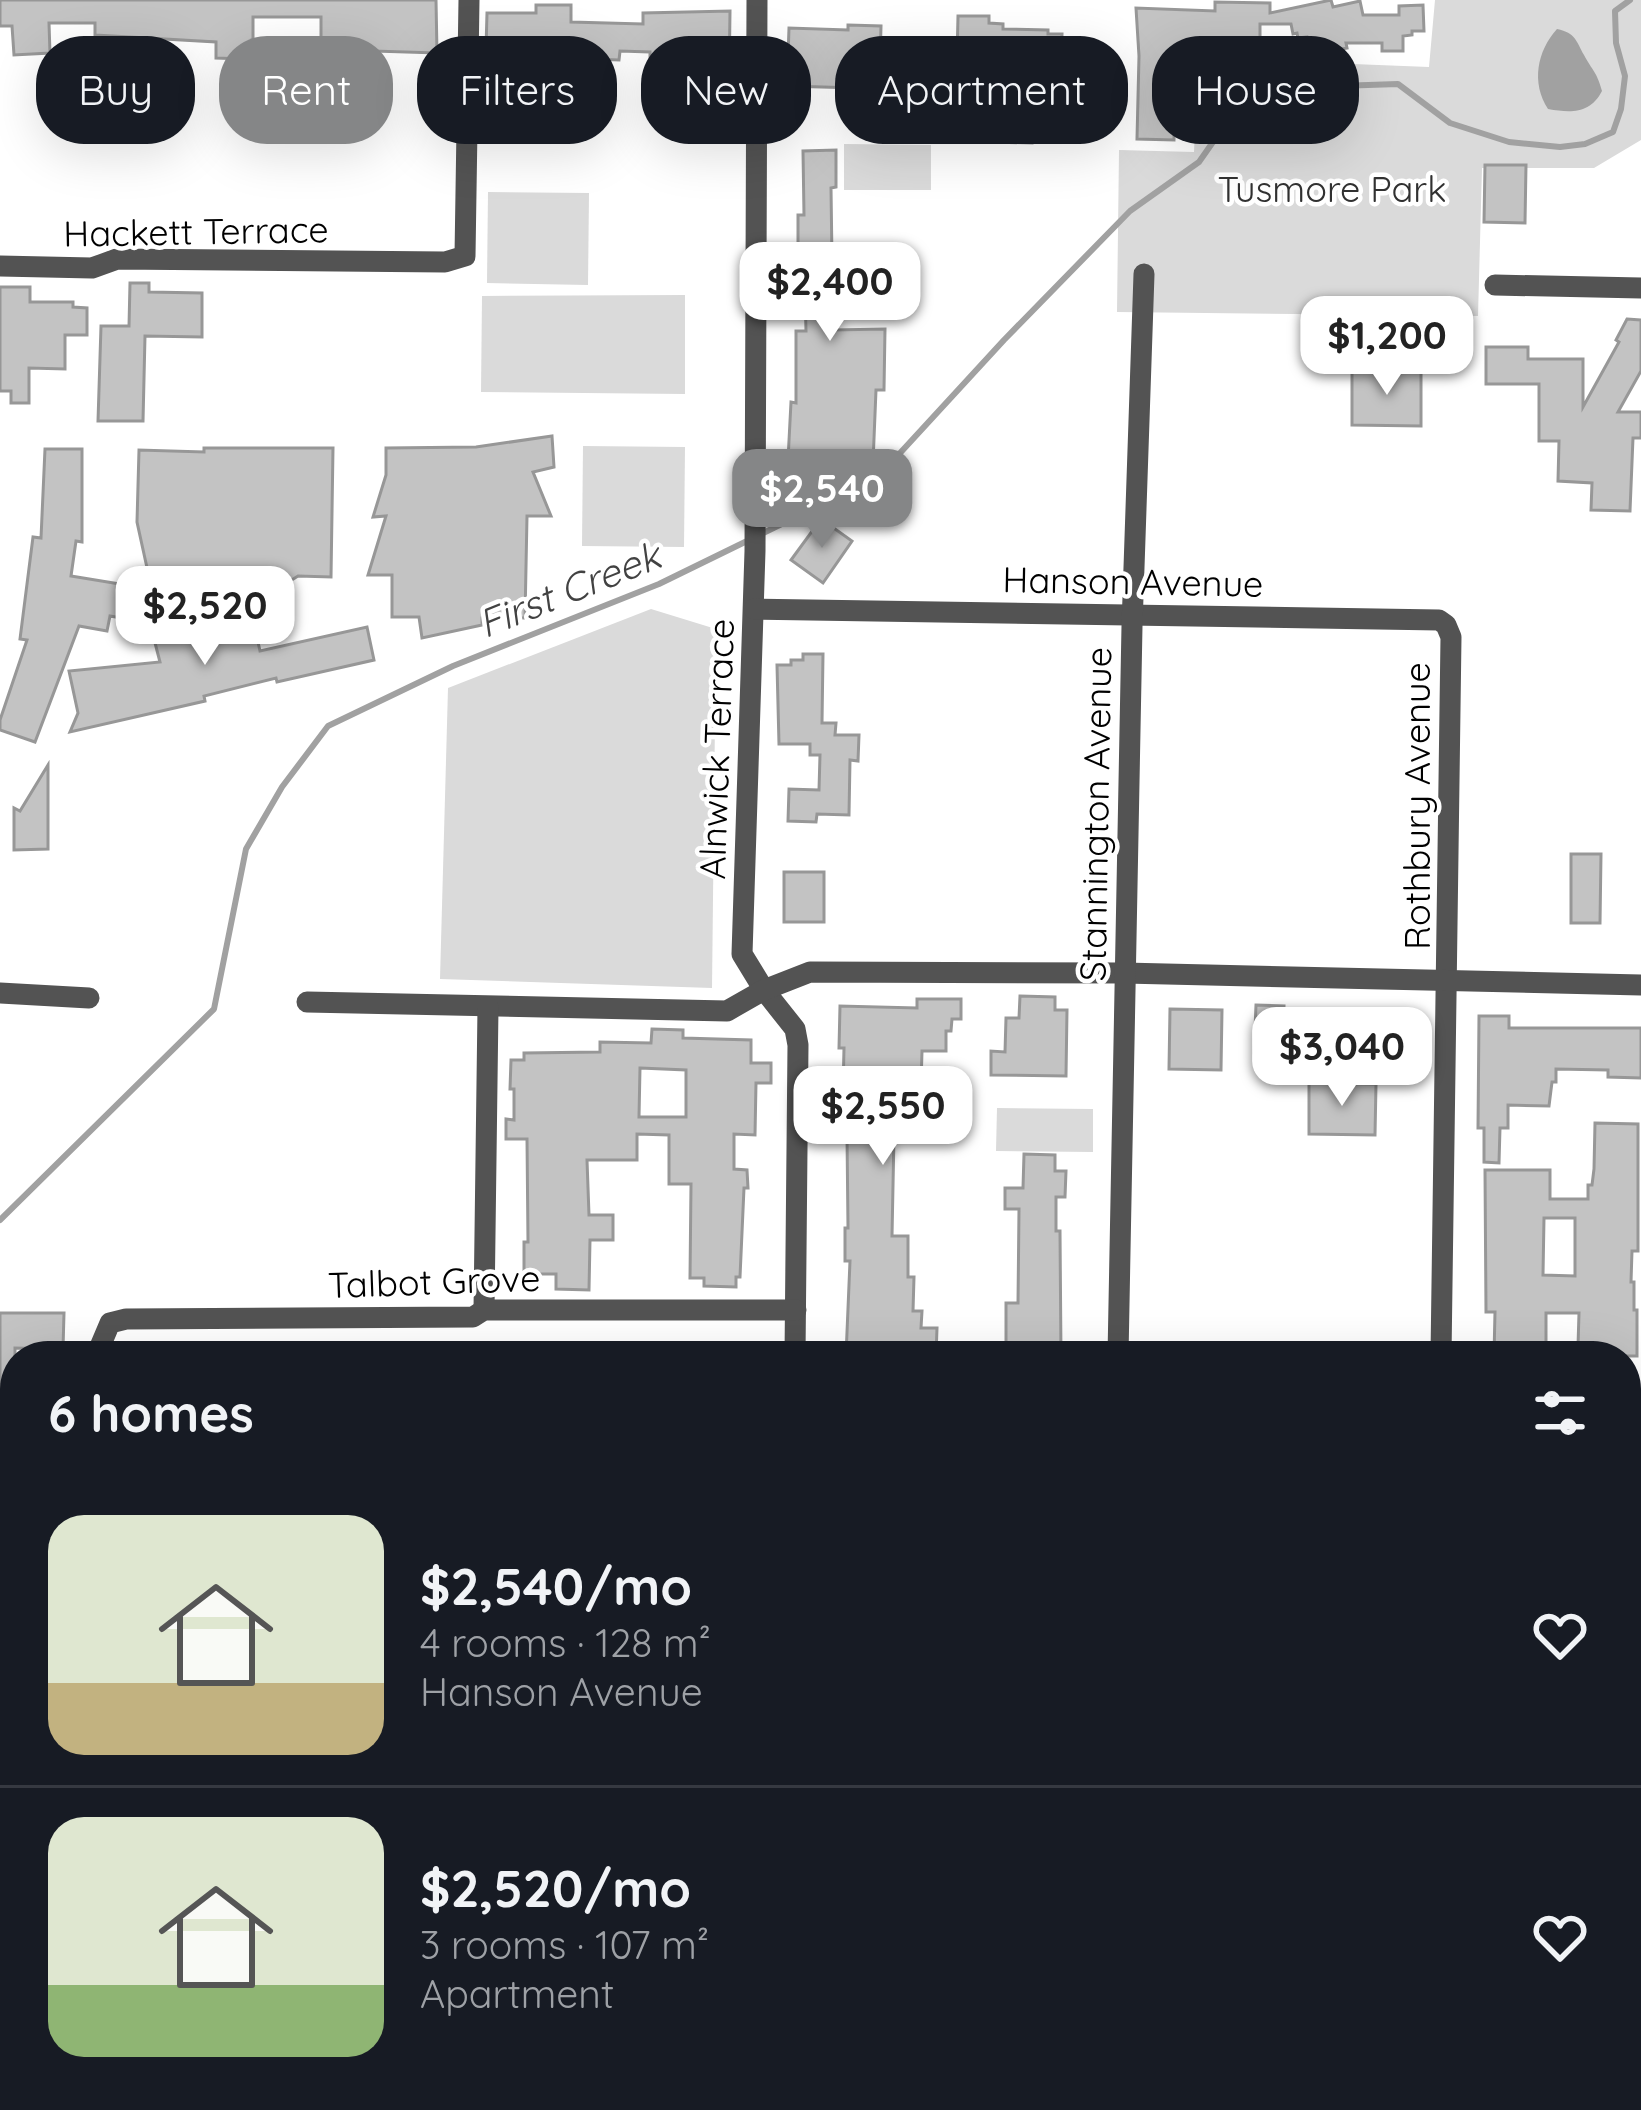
<!DOCTYPE html>
<html lang="en">
<head>
<meta charset="utf-8">
<style>
  body { margin:0; font-family:Quicksand,sans-serif; background:#242831; color:#f1f3f6; height:100vh; display:flex; flex-direction:column; font-size:45px; white-space:nowrap }
  * { box-sizing:border-box; margin:0 }
  p { font-size:39px; color:#9ea1a6 }
  .icon { flex:none; width:66px; height:66px; fill:none; stroke:currentColor; stroke-width:2; stroke-linecap:round; stroke-linejoin:round }
  .map { position:relative; flex:1; overflow:hidden }
  .details { position:absolute; left:0px; top:1341px; width:1641px; height:771px; display:flex; flex-direction:column; background:#171b24; border-radius:48px 48px 0 0; box-shadow:0 12px 48px #0002 }
  .details>* { flex:none }
  .banner { position:absolute; left:36px; top:36px; width:1569px; height:108px; display:flex; gap:24px }
  .price { position:absolute; translate:-50% -102px; padding:0 27px; border-radius:24px; background:#fff; color:#222; font-size:39px; line-height:78px; filter:drop-shadow(0 3px 6px #0008) }
  .price::after { content:''; position:absolute; left:50%; top:72px; width:36px; height:27px; margin-left:-18px; background:inherit; clip-path:polygon(0 0,100% 0,50% 100%) }
  .price.active { background:#858687; color:#fff }
  ul { padding:0; list-style:none }
  li { display:flex; align-items:center; gap:36px; height:300px; padding:0 48px }
  li+li { border-top:3px solid #363941 }
  li span { display:grid; place-items:center; flex:none; width:336px; height:240px; border-radius:36px; color:#555 }
  li>.icon { margin-inline-start:auto }
  span .icon { width:144px; height:144px; fill:#fffc; stroke-width:1 }
  li b { font-size:51px }
  h2 { display:flex; justify-content:space-between; align-items:center; height:144px; padding:0 48px; font-size:51px }
  .tag { padding:0 42px; border-radius:48px; background:#171b24; box-shadow:0 12px 48px #0002; font-size:42px; line-height:108px }
  .tag.active { background:#858687; color:#fff }
  .map>svg:first-child { display:block }
  .green { fill:#dadada }
  .water { fill:#a1a1a1 }
  .lines { fill:none; stroke-linecap:round; stroke-linejoin:round }
  .stream { stroke:#a1a1a1; stroke-width:6 }
  .building { fill:#c3c3c3; stroke:#979797; stroke-width:3; fill-rule:evenodd }
  .highway-casing { stroke:#dbdbdb; stroke-width:40 }
  .street { stroke:#535353; stroke-width:21 }
  .highway { stroke:#000; stroke-width:36 }
  .labels { text-anchor:middle; dominant-baseline:central; stroke-width:9; stroke-linejoin:round; paint-order:stroke }
  .park-label { font-size:36px; fill:#313131; stroke:#fff }
  .street-label { font-size:36px; fill:#000; stroke:#fff }
  .water-label { font-size:39px; font-style:italic; fill:#424242; stroke:#fff }
</style>
</head>
<body>
<div class="map">
<svg width="1641" height="2110" viewBox="0 0 1641 2110">
  <rect width="100%" height="100%" fill="#fff"/>
  <g class="green">
    <polygon points="1435,0 1641,0 1641,140 1594,168 1482,168 1478,316 1117,312 1119,150 1194,152 1198,58 1429,67"/>
    <polygon points="844,144 931,145 931,190 844,190"/>
    <polygon points="488,192 589,193 588,285 487,283"/>
    <polygon points="685,295 685,394 481,392 482,296"/>
    <polygon points="583,446 685,447 684,547 582,546"/>
    <polygon points="651,609 716,629 712,988 440,979 448,688"/>
    <polygon points="997,1108 1093,1109 1093,1152 996,1151"/>
  </g>
  <path class="water" d="M1557 29C1576 33 1576 41 1584 55 1593 72 1596 70 1602 91 1590 114 1571 113 1548 109 1531 83 1537 51 1557 29Z"/>
  <g class="lines">
    <g class="stream">
      <polyline points="759,535 878,477 1004,340 1130,211 1199,162 1250,89 1398,84 1450,123 1509,142 1560,147 1585,144 1613,132 1621,109 1625,76 1616,43 1615,11 1630,0"/>
      <polyline points="0,1220 214,1009 246,849 282,787 328,726 453,666 659,584 747,541"/>
    </g>
  </g>
  <g class="building">
    <polygon points="0,0 436,0 437,53 341,50 341,54 321,53 321,17 253,17 253,47 244,46 244,59 216,58 216,42 95,35 95,23 49,23 50,53 14,55 12,26 0,26"/>
    <polygon points="1331,0 1333,7 1360,1 1363,15 1399,15 1399,6 1423,5 1424,31 1412,31 1412,35 1403,36 1403,51 1382,51 1382,43 1346,43 1347,48 1330,51 1329,45 1309,49 1307,37 1298,38 1297,33 1293,34 1291,24 1260,24 1260,48 1239,47 1239,53 1179,50 1179,56 1176,56 1174,140 1137,139 1139,56 1136,8 1215,11 1215,2 1270,3 1270,13"/>
    <polygon points="536,5 571,5 571,22 643,24 643,13 730,11 729,85 708,85 708,66 650,66 650,52 620,51 619,60 561,58 561,64 536,64 536,50 486,49 487,13 536,13"/>
    <polygon points="958,16 989,16 989,23 1003,24 1003,29 1048,30 1048,34 1062,34 1061,77 1018,76 1018,49 980,90 966,90 961,84 952,84 952,58 957,59"/>
    <polygon points="848,25 881,26 880,64 892,64 890,108 876,108 876,102 857,101 857,88 787,86 789,28 848,30"/>
    <polygon points="992,108 1032,108 1032,143 991,142"/>
    <polygon points="836,150 836,187 831,188 833,330 885,329 884,390 876,390 873,463 788,460 791,402 796,403 796,331 806,331 804,254 798,254 798,215 804,215 803,151"/>
    <polygon points="1485,165 1526,165 1525,223 1484,222"/>
    <polygon points="130,283 149,283 149,292 202,293 202,337 145,336 143,421 98,421 101,326 129,326"/>
    <polygon points="0,287 30,287 30,302 73,302 73,307 87,308 87,335 65,335 65,369 29,368 29,403 11,403 11,391 0,391"/>
    <polygon points="1627,319 1641,320 1641,371 1618,412 1641,412 1641,438 1633,438 1630,511 1591,510 1592,483 1558,481 1559,441 1539,441 1539,384 1486,384 1486,347 1528,347 1528,359 1583,359 1583,407 1619,342 1616,340"/>
    <polygon points="1352,371 1421,371 1421,426 1352,425"/>
    <polygon points="552,436 554,467 533,472 551,516 527,516 525,618 482,618 482,625 422,638 419,617 392,617 392,575 368,575 386,516 373,517 386,475 386,448 476,447"/>
    <polygon points="204,448 333,448 331,577 298,576 265,597 153,595 137,522 139,450 204,452"/>
    <polygon points="45,449 82,449 82,542 76,541 71,576 132,586 127,619 110,616 107,631 79,626 35,742 0,730 0,720 27,640 20,639 33,537 41,538"/>
    <polygon points="821,519 852,541 823,583 791,560"/>
    <polygon points="245,608 251,635 256,633 260,651 367,627 374,660 277,682 276,678 204,696 205,701 70,732 78,713 69,671 160,662 154,639 161,637 160,629"/>
    <polygon points="803,654 823,654 822,723 836,723 835,735 859,735 858,761 850,760 849,815 817,814 816,822 788,821 789,789 819,790 820,755 810,755 810,744 779,744 777,665 791,665 791,660 803,660"/>
    <polygon points="48,765 48,849 14,850 14,808 20,811"/>
    <polygon points="1571,854 1601,854 1600,923 1571,923"/>
    <rect x="784" y="872" width="40" height="50"/>
    <polygon points="1020,996 1055,997 1055,1010 1067,1010 1066,1076 991,1075 991,1051 1005,1052 1006,1018 1019,1018"/>
    <polygon points="917,999 961,999 961,1019 952,1019 951,1031 946,1031 946,1051 922,1051 921,1086 905,1086 906,1116 914,1116 914,1134 894,1135 892,1236 908,1236 908,1277 914,1277 913,1311 922,1311 921,1328 937,1328 936,1356 846,1356 850,1261 845,1261 845,1228 848,1228 847,1135 842,1135 844,1048 839,1048 840,1006 917,1008"/>
    <polygon points="1256,1005 1284,1006 1282,1054 1254,1053"/>
    <polygon points="1170,1009 1222,1010 1221,1070 1169,1069"/>
    <polygon points="1479,1016 1509,1016 1509,1028 1641,1028 1641,1078 1608,1077 1608,1070 1556,1069 1556,1082 1552,1082 1549,1106 1508,1105 1508,1128 1500,1128 1499,1163 1484,1162 1484,1128 1478,1128"/>
    <path d="M652 1029 683 1030V1038L751 1040V1063H771V1083H756L755 1135 734 1134V1169L747 1170 748 1188H744L740 1277H736V1287L704 1286V1278H690L691 1184H669V1135L637 1134V1160H587L589 1215H613V1240H590L589 1290 556 1289V1274H524V1242H528L527 1139H506V1119L514 1120V1089H510L511 1060H524V1053L600 1052V1042L651 1043ZM640 1068 686 1070V1117H639Z"/>
    <polygon points="1309,1083 1376,1084 1375,1135 1309,1134"/>
    <path d="M1595 1123 1638 1124V1251H1632L1631 1282H1634V1310H1637V1356H1589L1590 1346H1578L1579 1313H1546V1356H1494L1495 1312H1486L1485 1170H1550V1199H1588V1185H1592L1594 1169ZM1544 1218H1575V1276L1543 1275Z"/>
    <polygon points="1024,1154 1055,1155 1055,1171 1066,1171 1065,1197 1056,1197 1056,1231 1060,1231 1061,1356 1006,1356 1006,1303 1018,1303 1019,1209 1005,1209 1005,1188 1023,1188"/>
    <polygon points="0,1313 64,1313 63,1349 15,1348 15,1407 0,1407"/>
    <rect x="0" y="1568" width="15" height="136"/>
  </g>
  <g class="lines">
    <g class="highway-casing">
      <g id="highway">
        <polyline points="0,1739 15,1740"/>
        <polyline points="1626,1771 1641,1772"/>
      </g>
    </g>
    <g class="street">
      <polyline points="757,0 755,551 742,954 764,990 795,1029 798,1045 795,1356"/>
      <polyline points="0,266 92,268 117,259 445,262 465,256 469,0"/>
      <polyline points="1495,285 1641,288"/>
      <polyline points="754,609 1439,620 1446,625 1451,637 1441,1356"/>
      <polyline points="0,993 89,998"/>
      <polyline points="307,1002 727,1011 764,990 810,972 1124,973 1641,985"/>
      <polyline points="484,1310 488,1007"/>
      <polyline points="96,1356 110,1323 126,1319 473,1317 484,1310 796,1310"/>
      <polyline points="1118,1356 1132,626 1144,274"/>
      <polyline points="0,1965 15,1965"/>
      <polyline points="577,2097 577,2110"/>
      <polyline points="1302,2097 1456,2099"/>
      <polyline points="154,2110 154,2097"/>
      <polyline points="924,2110 924,2097"/>
    </g>
    <use href="#highway" class="highway"/>
  </g>
  <g class="labels">
    <g class="park-label">
      <text x="1332" y="188">Tusmore Park</text>
    </g>
    <g class="street-label">
      <text transform="translate(196 231) rotate(-1)">Hackett Terrace</text>
      <text transform="translate(1133 581) rotate(1)">Hanson Avenue</text>
      <text transform="translate(716 749) rotate(-88)">Alnwick Terrace</text>
      <text transform="translate(1416 806) rotate(-90)">Rothbury Avenue</text>
      <text transform="translate(1095 814) rotate(-89)">Stannington Avenue</text>
      <text transform="translate(434 1281) rotate(-2)">Talbot Grove</text>
    </g>
    <g class="water-label">
      <text transform="translate(569 589) rotate(-22)">First Creek</text>
    </g>
  </g>
</svg>
<b class="price" style="left:830px;top:344px">$2,400</b>
<b class="price" style="left:1387px;top:398px">$1,200</b>
<b class="price active" style="left:822px;top:551px">$2,540</b>
<b class="price" style="left:205px;top:668px">$2,520</b>
<b class="price" style="left:1342px;top:1109px">$3,040</b>
<b class="price" style="left:883px;top:1168px">$2,550</b>
<div class="banner">
<a class="tag">Buy</a>
<a class="tag active">Rent</a>
<a class="tag">Filters</a>
<a class="tag">New</a>
<a class="tag">Apartment</a>
<a class="tag">House</a>
</div>
<section class="details">
<h2>6 homes<svg class="icon" aria-label="filters" viewBox="0 0 24 24"><path d="M4 7h16M4 17h16"/><circle cx="9" cy="7" r="2"/><circle cx="15" cy="17" r="2"/></svg></h2>
<ul>
<li><span style="background:linear-gradient(#dfe7d0 70%,#c2b280 0)"><svg class="icon" aria-label="home" viewBox="0 0 24 24"><path d="M3 11l9-7 9 7M6 9v11h12V9"/></svg></span><div><b>$2,540/mo</b><p>4 rooms · 128 m²</p><p>Hanson Avenue</p></div><svg class="icon" aria-label="heart" viewBox="0 0 24 24"><path d="M12 20l-8-8c-3-5 5-10 8-4 3-6 11-1 8 4z"/></svg></li>
<li><span style="background:linear-gradient(#dfe7d0 70%,#8fb573 0)"><svg class="icon" aria-label="home" viewBox="0 0 24 24"><path d="M3 11l9-7 9 7M6 9v11h12V9"/></svg></span><div><b>$2,520/mo</b><p>3 rooms · 107 m²</p><p>Apartment</p></div><svg class="icon" aria-label="heart" viewBox="0 0 24 24"><path d="M12 20l-8-8c-3-5 5-10 8-4 3-6 11-1 8 4z"/></svg></li>
</ul>
</section>
</div>
</body>
</html>
